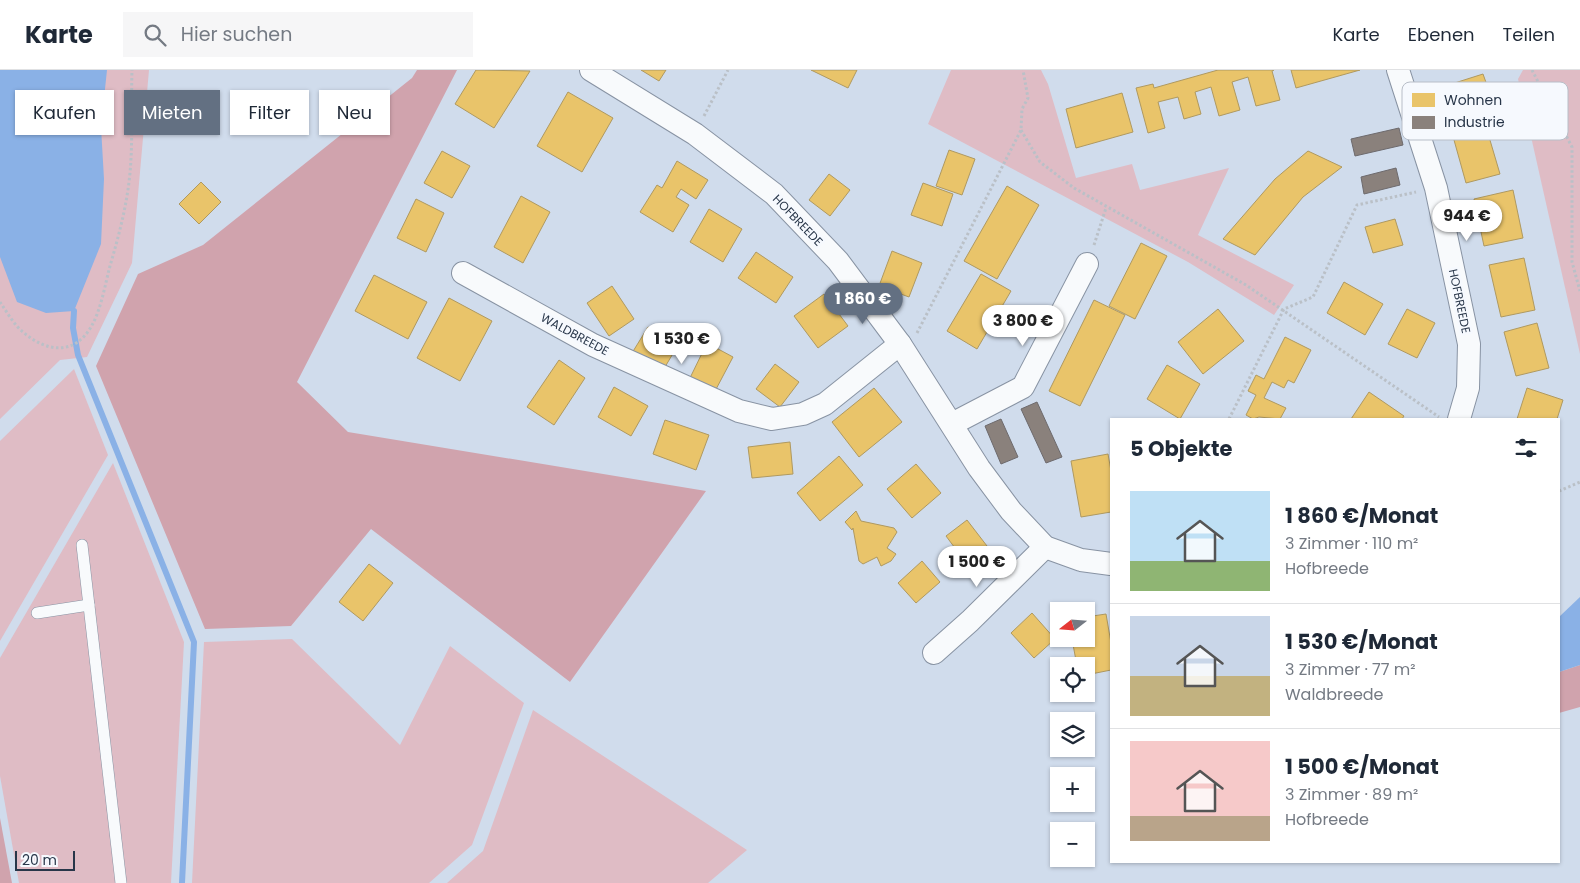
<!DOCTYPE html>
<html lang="de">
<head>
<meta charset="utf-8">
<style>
  body { margin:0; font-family:Poppins,sans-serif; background:#f6f6f7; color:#1f2937; height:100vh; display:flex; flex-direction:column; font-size:19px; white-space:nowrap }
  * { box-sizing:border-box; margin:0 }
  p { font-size:16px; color:#747a83 }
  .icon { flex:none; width:28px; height:28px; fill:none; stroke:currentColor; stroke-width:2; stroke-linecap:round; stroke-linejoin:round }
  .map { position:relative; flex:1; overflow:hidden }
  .sheet { position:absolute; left:1110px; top:348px; width:450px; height:445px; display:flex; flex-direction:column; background:#fff; border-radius:0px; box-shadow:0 1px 4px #0004 }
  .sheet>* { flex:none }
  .hud { position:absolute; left:15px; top:20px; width:475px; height:45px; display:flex; gap:10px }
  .needle { width:32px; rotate:253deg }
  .tools { position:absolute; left:1050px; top:532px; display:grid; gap:10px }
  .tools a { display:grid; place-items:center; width:45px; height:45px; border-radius:0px; background:#fff; box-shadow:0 1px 4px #0004; font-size:25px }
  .scale { position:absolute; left:15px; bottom:12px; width:60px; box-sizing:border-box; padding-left:5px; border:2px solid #283649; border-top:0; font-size:14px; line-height:18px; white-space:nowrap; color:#283649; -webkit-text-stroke:4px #f6f9fe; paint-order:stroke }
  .price { position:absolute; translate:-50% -42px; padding:0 11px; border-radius:18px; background:#fff; color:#222; font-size:16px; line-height:32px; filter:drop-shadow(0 1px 2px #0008) }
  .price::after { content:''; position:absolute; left:50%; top:30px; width:15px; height:11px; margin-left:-8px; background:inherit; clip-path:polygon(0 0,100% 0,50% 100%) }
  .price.active { background:#637082; color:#fff }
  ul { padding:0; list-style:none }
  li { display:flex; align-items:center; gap:15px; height:125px; padding:0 20px }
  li+li { border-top:1px solid #e0e1e3 }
  li span { display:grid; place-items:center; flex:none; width:140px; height:100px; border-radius:0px; color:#555 }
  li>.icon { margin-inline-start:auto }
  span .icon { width:60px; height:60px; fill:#fffc; stroke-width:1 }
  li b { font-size:21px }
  h2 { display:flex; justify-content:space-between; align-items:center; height:60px; padding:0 20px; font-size:21px }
  .pill { padding:0 18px; border-radius:0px; background:#fff; box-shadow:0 1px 4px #0004; font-size:18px; line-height:45px }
  .pill.active { background:#637082; color:#fff }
  header { display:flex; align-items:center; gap:30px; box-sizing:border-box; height:70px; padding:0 25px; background:#fff; border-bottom:1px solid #e0e1e3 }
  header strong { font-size:24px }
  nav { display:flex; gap:28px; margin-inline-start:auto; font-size:18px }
  .search { width:350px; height:45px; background:#f6f6f7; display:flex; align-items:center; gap:12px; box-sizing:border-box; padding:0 18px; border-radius:0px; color:#747a83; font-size:19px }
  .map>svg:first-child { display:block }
  .green { fill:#dfbcc5 }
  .forest { fill:#d0a3ad }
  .water { fill:#8ab1e6 }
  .homes { fill:#e9c46a; stroke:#af9960 }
  .industry { fill:#8a817c; stroke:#6d6a6d }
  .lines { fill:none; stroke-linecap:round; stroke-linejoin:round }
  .stream { stroke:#8ab1e6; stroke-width:6 }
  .service-casing { stroke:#8893a3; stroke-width:12 }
  .minor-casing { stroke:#8893a3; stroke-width:24 }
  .path { stroke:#bac0c7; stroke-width:3; stroke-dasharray:2.5 2.5; stroke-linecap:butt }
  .service { stroke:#f8fafc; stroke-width:11 }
  .minor { stroke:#f8fafc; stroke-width:22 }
  .labels { text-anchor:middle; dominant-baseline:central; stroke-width:5; stroke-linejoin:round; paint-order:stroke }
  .street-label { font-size:12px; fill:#283649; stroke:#f6f9fe }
  .key { fill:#f6f9fe; stroke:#b8bec8; stroke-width:1 }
  .key-label { font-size:14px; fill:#283649 }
</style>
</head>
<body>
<header>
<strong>Karte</strong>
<div class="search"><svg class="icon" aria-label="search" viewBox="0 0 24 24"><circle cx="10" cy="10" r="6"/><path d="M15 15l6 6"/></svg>Hier suchen</div>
<nav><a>Karte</a><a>Ebenen</a><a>Teilen</a></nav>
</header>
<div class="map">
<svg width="1580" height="813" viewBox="0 0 1580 813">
  <rect width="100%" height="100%" fill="#d0dcec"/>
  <g class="green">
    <polygon points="0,0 149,0 132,193 87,287 60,290 0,349"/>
    <polygon points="951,0 1041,0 1048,14 1076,108 1132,94 1140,120 1229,98 1198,165 1294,215 1274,245 1188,192 928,54"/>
    <polygon points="1523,0 1580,0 1580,284 1518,9"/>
    <polygon points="74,299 108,385 0,571 0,371"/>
    <polygon points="113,393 184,572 171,813 19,813 0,706 0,588"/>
    <polygon points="292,569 400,675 450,576 524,633 472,775 429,813 192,813 204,572"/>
    <polygon points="533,640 747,780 708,813 447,813 483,781"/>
  </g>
  <g class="forest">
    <polygon points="417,0 457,0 297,312 348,362 706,421 570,612 371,459 291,556 205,559 96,296 138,204 203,175 412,8"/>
    <polygon points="1580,595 1580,637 1559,643 1559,602"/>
    <polygon points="0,748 12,813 0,813"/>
  </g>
  <g class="water">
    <polygon points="0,0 107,0 101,57 104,109 101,174 74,241 46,243 17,232 0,187"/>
    <polygon points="1580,527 1580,595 1559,602 1559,547"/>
  </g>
  <g class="homes">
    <polygon points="476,0 530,1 494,58 455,34"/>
    <polygon points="641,0 666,0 659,11"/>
    <polygon points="811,0 857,0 848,18"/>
    <polygon points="1218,0 1274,0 1272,1 1280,30 1256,36 1248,7 1232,12 1240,40 1219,46 1211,17 1195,22 1201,44 1184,49 1178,27 1158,32 1165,58 1148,63 1136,18 1153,14 1154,18"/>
    <polygon points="1291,0 1360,0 1296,18"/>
    <polygon points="1483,4 1488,18 1478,22 1486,46 1456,57 1442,17"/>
    <polygon points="568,22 613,48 582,102 537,76"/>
    <polygon points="1122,23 1133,62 1076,78 1066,39"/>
    <polygon points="1487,60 1500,104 1466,113 1454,70"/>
    <polygon points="949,80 975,89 962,125 936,116"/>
    <polygon points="442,81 470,96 452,128 424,113"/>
    <polygon points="1308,81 1342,97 1303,127 1255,185 1223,169 1275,109"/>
    <polygon points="677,91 708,110 696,129 681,119 676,127 689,135 673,162 640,142 657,115 662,118"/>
    <polygon points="829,104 850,120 830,146 809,130"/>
    <polygon points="201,112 221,132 199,154 179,134"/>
    <polygon points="923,113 953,124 942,156 911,145"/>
    <polygon points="1007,116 1039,135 997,209 964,191"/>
    <polygon points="1513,120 1523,168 1484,176 1474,129"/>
    <polygon points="521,126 550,142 523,193 494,177"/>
    <polygon points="416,129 444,143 426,182 397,168"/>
    <polygon points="709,139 742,159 723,192 690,172"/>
    <polygon points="1395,149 1403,175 1373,183 1365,157"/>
    <polygon points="1141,173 1167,186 1135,249 1109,236"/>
    <polygon points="892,181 922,193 909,227 879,216"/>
    <polygon points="756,182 793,207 776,233 738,208"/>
    <polygon points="1524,188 1535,240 1501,247 1489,195"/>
    <polygon points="981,204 1011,221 977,279 947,261"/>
    <polygon points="374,205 427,232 408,269 355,241"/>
    <polygon points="1344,212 1383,234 1365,265 1327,243"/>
    <polygon points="612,216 634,249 609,266 587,233"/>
    <polygon points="824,224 848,256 818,278 794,246"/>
    <polygon points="449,228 492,251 460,311 417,288"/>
    <polygon points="1094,230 1125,245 1080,336 1049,321"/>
    <polygon points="1218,239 1244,271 1203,304 1178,272"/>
    <polygon points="1407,239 1435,253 1417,288 1388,274"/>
    <polygon points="1537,253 1549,298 1516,306 1504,262"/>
    <polygon points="648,257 678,275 662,302 632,283"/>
    <polygon points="1285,267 1311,280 1294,313 1288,310 1284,318 1272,312 1264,328 1286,338 1280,349 1259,347 1253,349 1246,345 1256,325 1248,321 1256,305 1264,309"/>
    <polygon points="707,273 733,287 714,323 689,310"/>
    <polygon points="559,290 585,308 554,355 527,337"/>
    <polygon points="775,294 799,312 780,337 756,319"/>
    <polygon points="1167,295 1200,314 1180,349 1147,329"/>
    <polygon points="614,317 648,336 631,366 598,347"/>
    <polygon points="874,318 902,352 859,387 832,352"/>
    <polygon points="1527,318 1563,330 1557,349 1517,349"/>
    <polygon points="1369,322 1404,346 1402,349 1351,349"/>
    <polygon points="665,350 709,365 696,400 653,384"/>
    <polygon points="790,372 793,404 752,408 748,377"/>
    <polygon points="1108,384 1111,401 1111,442 1081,447 1071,391"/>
    <polygon points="839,386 863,415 820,451 797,423"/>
    <polygon points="916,394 941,423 912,448 887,419"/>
    <polygon points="856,441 861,451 894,458 897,462 887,478 896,484 891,491 881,496 877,487 863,494 859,491 853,458 852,460 845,452"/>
    <polygon points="967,450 997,489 975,505 946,466"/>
    <polygon points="922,491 940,512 916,533 898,513"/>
    <polygon points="369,494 393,513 363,551 339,532"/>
    <polygon points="1032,543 1055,569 1034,588 1011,563"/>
    <polygon points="1106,544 1111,573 1111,600 1086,605 1086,596 1077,596 1072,569 1086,569 1086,547"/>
  </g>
  <g class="industry">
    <polygon points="1399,58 1403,75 1355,86 1351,69"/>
    <polygon points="1396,98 1400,115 1364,124 1361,107"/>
    <polygon points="1037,332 1062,387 1046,393 1021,339"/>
    <polygon points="1001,349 1018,387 1001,394 985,356"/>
  </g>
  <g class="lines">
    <polyline class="stream" points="74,241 73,258 78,285 194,572 182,813"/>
    <g class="service-casing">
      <g id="service">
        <polyline points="82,475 121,813"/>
        <polyline points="37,543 89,535"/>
      </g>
    </g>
    <g class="minor-casing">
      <g id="minor">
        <polyline points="591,0 695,64 774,124 838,191 900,274 979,398 1011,441 1045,477 1081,490 1111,494"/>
        <polyline points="1398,0 1436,118 1469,274 1468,318 1459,349"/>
        <polyline points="463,203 593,275 739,341 772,349 803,344 825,334 900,274"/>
        <polyline points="952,354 1023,317 1087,194"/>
        <polyline points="934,583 970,551 1045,477"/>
      </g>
    </g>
    <g class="path">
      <polyline points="1532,0 1572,77 1572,192 1580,221"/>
      <polyline points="704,46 728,0"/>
      <polyline points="1021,60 1040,92 1074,118 1246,215 1439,347"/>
      <polyline points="1094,175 1106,138"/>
      <path d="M0 232C7 242 14 255 23 262 46 282 74 286 91 257 101 240 105 215 110 196 119 165 127 135 130 103 133 69 131 34 132 0"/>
      <polyline points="917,263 1021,60 1022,39 1028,28 1023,0"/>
      <polyline points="1229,349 1284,239 1313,227 1357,135 1416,122"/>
      <polyline points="1559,421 1580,412"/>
    </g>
    <use href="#service" class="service"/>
    <use href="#minor" class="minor"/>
  </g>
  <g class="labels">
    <g class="street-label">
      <text transform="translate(798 150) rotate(46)">HOFBREEDE</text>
      <text transform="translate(1460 231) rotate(78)">HOFBREEDE</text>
      <text transform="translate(575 264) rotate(28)">WALDBREEDE</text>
    </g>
  </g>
  <rect x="1402" y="12" width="166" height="58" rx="8" class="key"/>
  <rect x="1412" y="23" width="23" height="14" fill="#e9c46a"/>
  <rect x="1412" y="46" width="23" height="13" fill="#8a817c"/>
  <g class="key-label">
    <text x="1444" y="35">Wohnen</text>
    <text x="1444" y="57">Industrie</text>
  </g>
</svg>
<div class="tools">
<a><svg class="needle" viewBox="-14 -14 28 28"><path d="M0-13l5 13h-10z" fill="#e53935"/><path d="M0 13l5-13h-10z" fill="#747a83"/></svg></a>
<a><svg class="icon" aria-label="locate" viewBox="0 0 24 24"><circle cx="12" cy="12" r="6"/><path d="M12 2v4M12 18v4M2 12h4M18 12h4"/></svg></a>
<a><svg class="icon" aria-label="layers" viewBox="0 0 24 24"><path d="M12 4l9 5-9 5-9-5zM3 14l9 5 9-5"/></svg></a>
<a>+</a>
<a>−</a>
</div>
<div class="scale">20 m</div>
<b class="price" style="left:1467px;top:172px">944 €</b>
<b class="price active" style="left:863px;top:255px">1 860 €</b>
<b class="price" style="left:1023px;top:277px">3 800 €</b>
<b class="price" style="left:682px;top:295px">1 530 €</b>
<b class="price" style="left:977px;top:518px">1 500 €</b>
<div class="hud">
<a class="pill">Kaufen</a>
<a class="pill active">Mieten</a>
<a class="pill">Filter</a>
<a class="pill">Neu</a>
</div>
<section class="sheet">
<h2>5 Objekte<svg class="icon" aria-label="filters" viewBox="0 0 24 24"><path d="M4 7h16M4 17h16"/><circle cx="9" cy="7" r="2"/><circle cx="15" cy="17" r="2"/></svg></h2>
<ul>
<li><span style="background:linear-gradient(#bfe0f5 70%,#8fb573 0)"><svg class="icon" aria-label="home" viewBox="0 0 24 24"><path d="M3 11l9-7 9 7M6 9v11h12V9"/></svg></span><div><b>1 860 €/Monat</b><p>3 Zimmer · 110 m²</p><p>Hofbreede</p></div></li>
<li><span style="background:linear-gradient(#c9d6e8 60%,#c2b280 0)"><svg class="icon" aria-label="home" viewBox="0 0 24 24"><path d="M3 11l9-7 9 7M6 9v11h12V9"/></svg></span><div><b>1 530 €/Monat</b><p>3 Zimmer · 77 m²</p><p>Waldbreede</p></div></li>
<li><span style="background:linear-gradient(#f6c9c9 75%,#b9a48a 0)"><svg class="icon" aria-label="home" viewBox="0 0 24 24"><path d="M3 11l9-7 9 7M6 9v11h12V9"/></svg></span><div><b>1 500 €/Monat</b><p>3 Zimmer · 89 m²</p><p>Hofbreede</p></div></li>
</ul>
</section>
</div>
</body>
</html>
